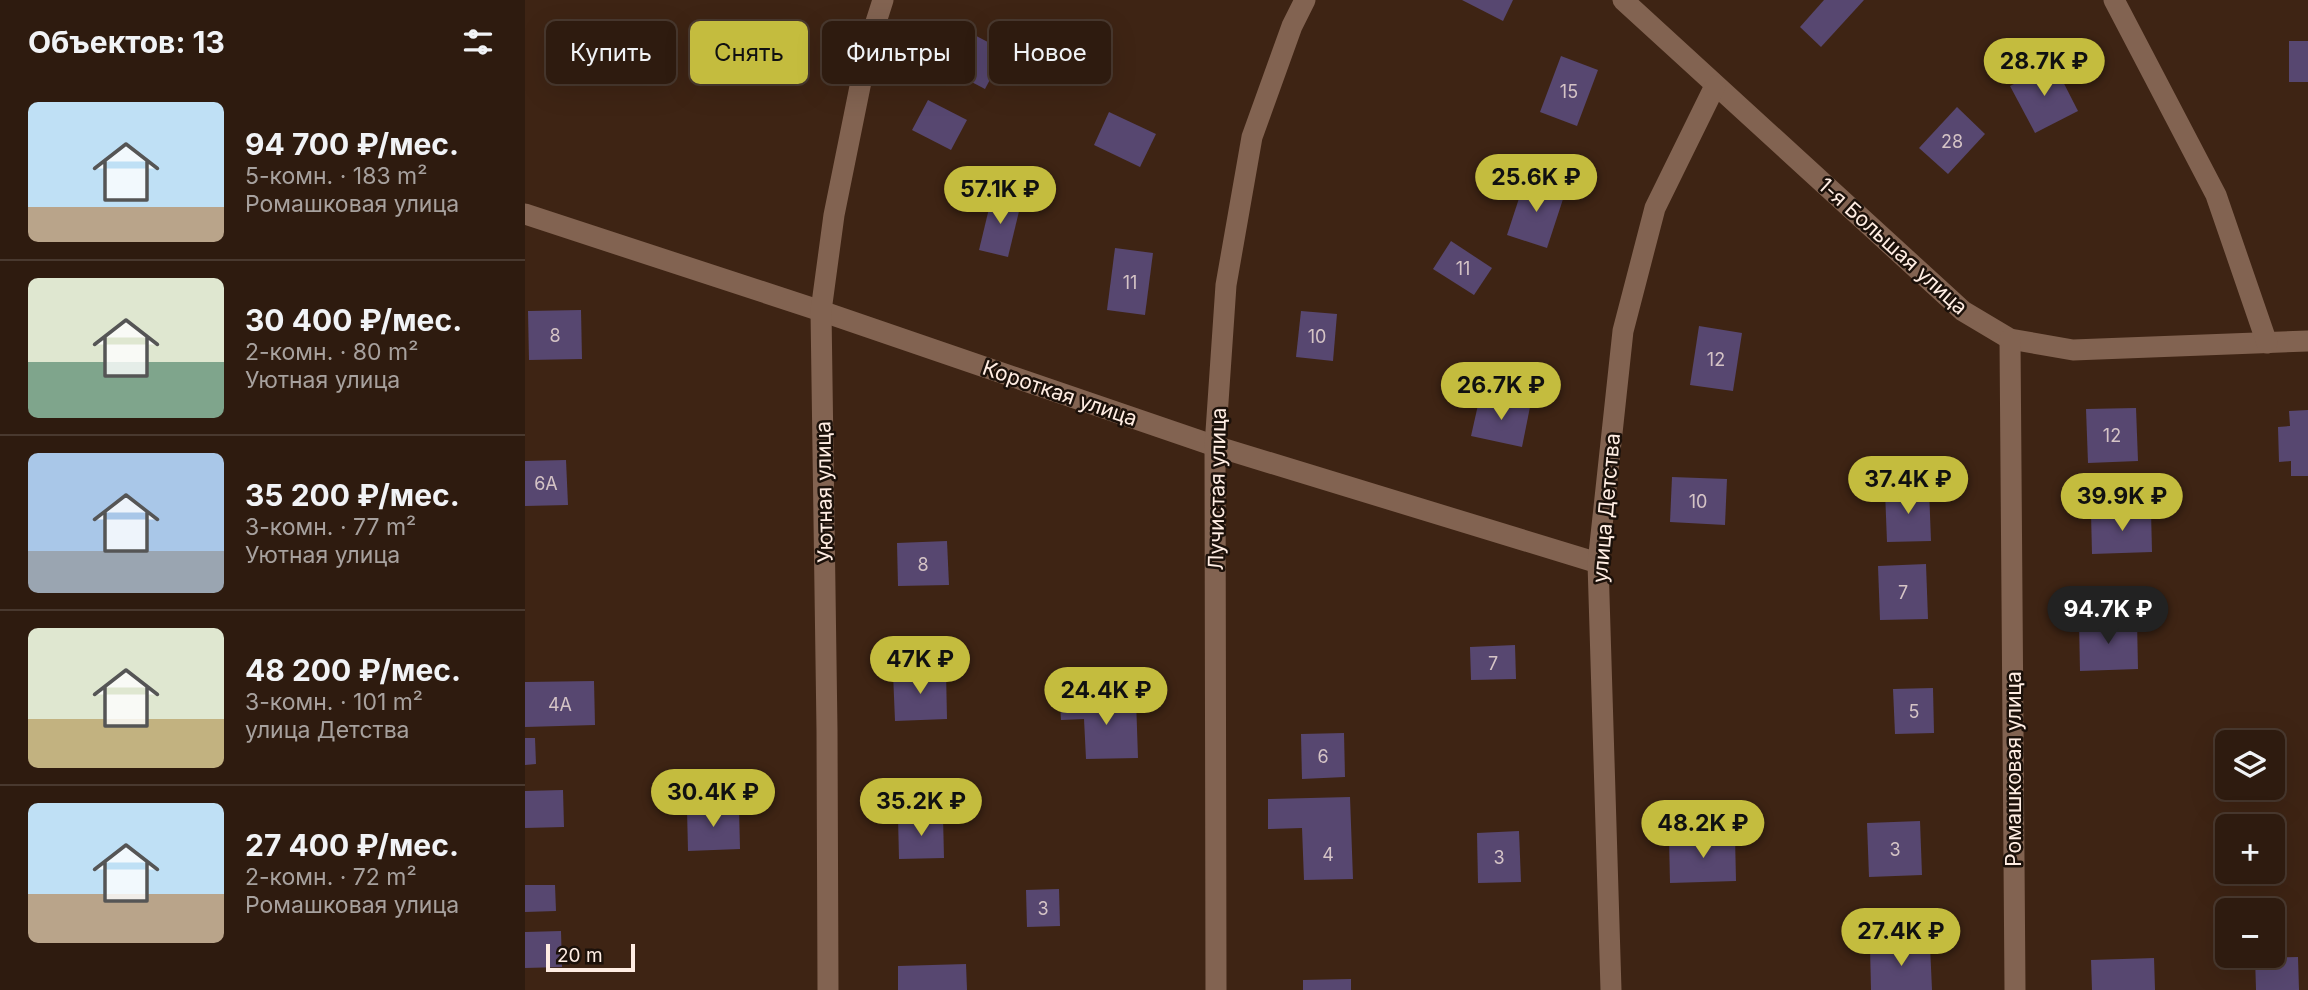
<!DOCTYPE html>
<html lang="ru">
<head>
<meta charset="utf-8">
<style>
  body { margin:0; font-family:Inter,sans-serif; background:#3a281d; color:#f1f3f6; height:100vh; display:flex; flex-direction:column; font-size:26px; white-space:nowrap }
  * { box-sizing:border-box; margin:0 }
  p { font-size:23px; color:#a7a19e }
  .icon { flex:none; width:38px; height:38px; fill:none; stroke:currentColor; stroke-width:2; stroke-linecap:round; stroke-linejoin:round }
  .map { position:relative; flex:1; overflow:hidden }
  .details { display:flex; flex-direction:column; background:#2e1b0f; width:525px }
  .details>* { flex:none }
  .top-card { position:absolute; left:21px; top:21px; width:665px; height:63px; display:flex; gap:14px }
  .fabs { position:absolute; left:1690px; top:730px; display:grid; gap:14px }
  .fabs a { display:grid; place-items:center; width:70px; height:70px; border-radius:10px; background:#2e1b0f; box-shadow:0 7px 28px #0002,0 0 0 2px #49392f; font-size:35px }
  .scale { position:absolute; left:21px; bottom:18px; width:89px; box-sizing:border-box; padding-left:7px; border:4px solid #ffede3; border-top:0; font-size:19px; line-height:24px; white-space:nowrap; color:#ffede3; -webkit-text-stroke:5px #1c110a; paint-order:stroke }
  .price { position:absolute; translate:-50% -60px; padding:0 16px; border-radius:24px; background:#c4bc3e; color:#111; font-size:23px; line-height:46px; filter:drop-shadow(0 2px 4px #0008) }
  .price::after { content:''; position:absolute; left:50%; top:42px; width:21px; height:16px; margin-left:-10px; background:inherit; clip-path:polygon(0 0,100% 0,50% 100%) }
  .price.on { background:#222; color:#fff }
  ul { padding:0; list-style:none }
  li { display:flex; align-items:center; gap:21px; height:175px; padding:0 28px }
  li+li { border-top:2px solid #49392f }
  li span { display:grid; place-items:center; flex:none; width:196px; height:140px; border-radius:10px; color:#555 }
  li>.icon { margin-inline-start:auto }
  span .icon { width:84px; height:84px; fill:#fffc; stroke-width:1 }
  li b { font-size:30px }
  h2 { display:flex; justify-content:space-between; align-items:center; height:84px; padding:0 28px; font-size:30px }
  .pill { padding:0 24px; border-radius:10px; background:#2e1b0f; box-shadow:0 7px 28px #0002,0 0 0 2px #49392f; font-size:24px; line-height:63px }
  .pill.on { background:#c4bc3e; color:#111 }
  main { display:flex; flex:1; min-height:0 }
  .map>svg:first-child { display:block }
  .building { fill:#574770 }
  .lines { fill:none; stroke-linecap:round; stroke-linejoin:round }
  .minor { stroke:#826351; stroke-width:21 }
  .labels { text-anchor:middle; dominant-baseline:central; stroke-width:5; stroke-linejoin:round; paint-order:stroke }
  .number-label { font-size:18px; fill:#d5c4c6 }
  .street-label { font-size:21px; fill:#ffede3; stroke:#1c110a }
</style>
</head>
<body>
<main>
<section class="details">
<h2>Объектов: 13<svg class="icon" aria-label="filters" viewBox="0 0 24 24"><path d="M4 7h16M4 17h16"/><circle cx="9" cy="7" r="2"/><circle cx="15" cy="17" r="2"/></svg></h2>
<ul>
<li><span style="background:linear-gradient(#bfe0f5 75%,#b9a48a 0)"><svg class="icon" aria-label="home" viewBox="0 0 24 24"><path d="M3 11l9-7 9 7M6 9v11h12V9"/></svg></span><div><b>94 700 ₽/мес.</b><p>5-комн. · 183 m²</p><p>Ромашковая улица</p></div></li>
<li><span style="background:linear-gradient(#dfe7d0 60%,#7fa58c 0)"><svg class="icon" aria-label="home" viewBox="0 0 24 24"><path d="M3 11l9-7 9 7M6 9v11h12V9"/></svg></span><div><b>30 400 ₽/мес.</b><p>2-комн. · 80 m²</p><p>Уютная улица</p></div></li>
<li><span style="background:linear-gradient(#a9c7e8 70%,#9aa5b1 0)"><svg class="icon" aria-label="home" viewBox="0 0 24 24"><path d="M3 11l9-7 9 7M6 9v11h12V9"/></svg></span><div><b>35 200 ₽/мес.</b><p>3-комн. · 77 m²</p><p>Уютная улица</p></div></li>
<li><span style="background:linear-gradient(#dfe7d0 65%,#c2b280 0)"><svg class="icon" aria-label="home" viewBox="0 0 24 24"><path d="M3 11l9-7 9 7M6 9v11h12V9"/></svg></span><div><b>48 200 ₽/мес.</b><p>3-комн. · 101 m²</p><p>улица Детства</p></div></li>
<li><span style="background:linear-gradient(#bfe0f5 65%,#b9a48a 0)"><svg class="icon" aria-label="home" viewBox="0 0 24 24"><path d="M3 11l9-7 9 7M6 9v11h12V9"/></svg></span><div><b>27 400 ₽/мес.</b><p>2-комн. · 72 m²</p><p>Ромашковая улица</p></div></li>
</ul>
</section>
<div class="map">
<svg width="1783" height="990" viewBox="0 0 1783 990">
  <rect width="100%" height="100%" fill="#3e2414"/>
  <g class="building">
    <polygon points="937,0 988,0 978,21"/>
    <polygon points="1299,0 1339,0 1296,47 1275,27"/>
    <polygon points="438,29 480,51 460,89 418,67"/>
    <rect x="1764" y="41" width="19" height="41"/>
    <polygon points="1036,56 1073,70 1052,126 1015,112"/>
    <polygon points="1529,64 1553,111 1510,133 1485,86"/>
    <polygon points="403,100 442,120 426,150 387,130"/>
    <polygon points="1432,107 1460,134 1423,174 1394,148"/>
    <polygon points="584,112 631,134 615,167 569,145"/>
    <polygon points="1000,180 1040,193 1022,248 982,235"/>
    <polygon points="467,196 496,203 483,257 454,250"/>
    <polygon points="926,241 967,268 949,295 908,269"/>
    <polygon points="590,248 628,253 620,315 582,310"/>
    <polygon points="56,310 57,359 4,360 3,311"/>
    <polygon points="776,311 812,314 808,361 771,357"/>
    <polygon points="1174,326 1217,333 1208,391 1165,385"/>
    <polygon points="955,396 1005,407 997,447 946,436"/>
    <polygon points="1611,408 1613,461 1563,463 1561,409"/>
    <polygon points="1783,410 1783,476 1766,476 1766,461 1754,462 1753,427 1765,426 1764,411"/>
    <polygon points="41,460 43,505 0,506 0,461"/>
    <polygon points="1147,477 1202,479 1200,525 1145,522"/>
    <polygon points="1404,489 1406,541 1362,542 1360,491"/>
    <polygon points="1626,511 1627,552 1567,554 1566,513"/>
    <polygon points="422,541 424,585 373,586 372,543"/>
    <polygon points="1401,564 1403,619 1355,620 1353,566"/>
    <polygon points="1612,621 1613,669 1555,671 1554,622"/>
    <polygon points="990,645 991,679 946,680 945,647"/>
    <polygon points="421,671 422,719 370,721 368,673"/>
    <polygon points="69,681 70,725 0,727 0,682"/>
    <polygon points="1408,688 1409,733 1370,734 1368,689"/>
    <polygon points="611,699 613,758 561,759 559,719 536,720 535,702"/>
    <polygon points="819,733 820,777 777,779 776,734"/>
    <polygon points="0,738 10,738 11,764 0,765"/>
    <polygon points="38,790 39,827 0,828 0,791"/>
    <polygon points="825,797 828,879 779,880 777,828 743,829 743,799"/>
    <polygon points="214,808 215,849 163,851 162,809"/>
    <polygon points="418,816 419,858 374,859 373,817"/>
    <polygon points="1395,821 1397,875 1344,877 1342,823"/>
    <polygon points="994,831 996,882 953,883 952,833"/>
    <polygon points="1210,836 1211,881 1145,883 1144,838"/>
    <polygon points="0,885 30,885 31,911 0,912"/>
    <polygon points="534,889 535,926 502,927 501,890"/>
    <polygon points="36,931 37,967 0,968 0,932"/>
    <polygon points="1405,945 1407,990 1346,990 1345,947"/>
    <polygon points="1773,957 1774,990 1731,990 1730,958"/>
    <polygon points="1629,958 1630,990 1567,990 1566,960"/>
    <polygon points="441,964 442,990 373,990 373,966"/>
    <polygon points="826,979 826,990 778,990 778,980"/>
  </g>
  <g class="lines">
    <g class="minor">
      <polyline points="1098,0 1438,311 1485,339 1548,350 1783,341"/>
      <polyline points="1589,0 1691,195 1742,343"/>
      <polyline points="0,214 296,311 690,446 1073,563"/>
      <polyline points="1485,339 1490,990"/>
      <polyline points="303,990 302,730 296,311 309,215 343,47 358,0"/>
      <polyline points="691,990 690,446 701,285 727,137 767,26 780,0"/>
      <polyline points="1086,990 1073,563 1098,331 1130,208 1190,86"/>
    </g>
  </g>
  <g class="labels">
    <g class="number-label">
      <text x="1044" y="91">15</text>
      <text x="1427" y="141">28</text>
      <text x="938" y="268">11</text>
      <text x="605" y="282">11</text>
      <text x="30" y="335">8</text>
      <text x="792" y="336">10</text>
      <text x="1191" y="359">12</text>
      <text x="1587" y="435">12</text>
      <text x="21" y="483">6А</text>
      <text x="1173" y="501">10</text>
      <text x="398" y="564">8</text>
      <text x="1378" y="592">7</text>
      <text x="968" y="663">7</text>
      <text x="35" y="704">4А</text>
      <text x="1389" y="711">5</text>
      <text x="798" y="756">6</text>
      <text x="1370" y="849">3</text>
      <text x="803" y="854">4</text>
      <text x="974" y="857">3</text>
      <text x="518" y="908">3</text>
    </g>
    <g class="street-label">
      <text transform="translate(1368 246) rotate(42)">1-я Большая улица</text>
      <text transform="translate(535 393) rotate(19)">Короткая улица</text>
      <text transform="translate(692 489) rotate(-89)">Лучистая улица</text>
      <text transform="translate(299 492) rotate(-91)">Уютная улица</text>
      <text transform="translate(1081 508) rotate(-85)">улица Детства</text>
      <text transform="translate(1488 769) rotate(-90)">Ромашковая улица</text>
    </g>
  </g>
</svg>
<div class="fabs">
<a><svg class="icon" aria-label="layers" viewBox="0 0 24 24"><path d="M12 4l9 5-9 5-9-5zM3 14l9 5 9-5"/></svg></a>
<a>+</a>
<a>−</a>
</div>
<div class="scale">20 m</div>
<b class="price" style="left:1519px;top:98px">28.7K ₽</b>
<b class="price" style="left:1011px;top:214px">25.6K ₽</b>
<b class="price" style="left:475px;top:226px">57.1K ₽</b>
<b class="price" style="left:976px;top:422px">26.7K ₽</b>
<b class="price" style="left:1383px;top:516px">37.4K ₽</b>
<b class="price" style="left:1597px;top:533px">39.9K ₽</b>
<b class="price on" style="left:1583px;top:646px">94.7K ₽</b>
<b class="price" style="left:395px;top:696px">47K ₽</b>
<b class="price" style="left:581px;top:727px">24.4K ₽</b>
<b class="price" style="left:188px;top:829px">30.4K ₽</b>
<b class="price" style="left:396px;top:838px">35.2K ₽</b>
<b class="price" style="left:1178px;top:860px">48.2K ₽</b>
<b class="price" style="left:1376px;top:968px">27.4K ₽</b>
<div class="top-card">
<a class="pill">Купить</a>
<a class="pill on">Снять</a>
<a class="pill">Фильтры</a>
<a class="pill">Новое</a>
</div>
</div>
</main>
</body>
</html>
